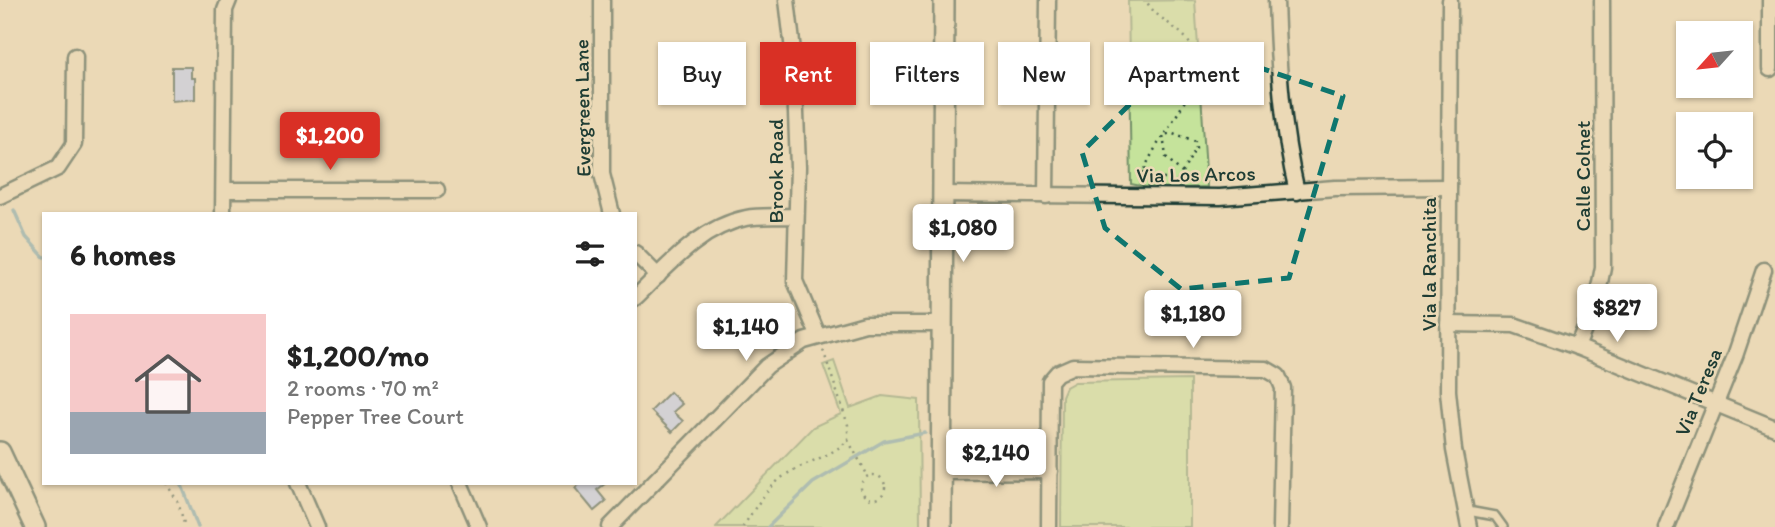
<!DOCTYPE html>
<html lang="en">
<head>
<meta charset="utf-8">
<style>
  body { margin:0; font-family:Itim,sans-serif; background:#f6f6f6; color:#222; height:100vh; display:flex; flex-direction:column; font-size:26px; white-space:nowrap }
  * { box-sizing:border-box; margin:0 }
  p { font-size:23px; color:#767676 }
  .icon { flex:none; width:38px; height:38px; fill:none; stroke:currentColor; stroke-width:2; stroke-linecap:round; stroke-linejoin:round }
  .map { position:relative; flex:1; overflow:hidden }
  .side { position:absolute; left:42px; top:212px; width:595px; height:273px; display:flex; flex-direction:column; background:#fff; border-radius:0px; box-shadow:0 2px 5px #0004 }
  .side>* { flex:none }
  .hud { position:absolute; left:658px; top:42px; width:665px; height:63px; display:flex; gap:14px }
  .needle { width:46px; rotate:243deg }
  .controls { position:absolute; left:1676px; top:21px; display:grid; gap:14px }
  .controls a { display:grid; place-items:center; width:77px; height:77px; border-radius:0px; background:#fff; box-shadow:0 2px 5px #0004; font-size:35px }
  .price { position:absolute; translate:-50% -60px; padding:0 16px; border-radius:7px; background:#fff; color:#222; font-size:23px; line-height:46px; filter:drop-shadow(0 2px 4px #0008) }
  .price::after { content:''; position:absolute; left:50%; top:42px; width:21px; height:16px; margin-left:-10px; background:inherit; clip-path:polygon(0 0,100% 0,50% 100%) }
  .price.on { background:#d93025; color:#fff }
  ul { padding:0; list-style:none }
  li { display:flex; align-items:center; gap:21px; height:175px; padding:0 28px }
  li span { display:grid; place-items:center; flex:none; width:196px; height:140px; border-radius:0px; color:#555 }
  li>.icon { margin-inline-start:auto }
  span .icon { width:84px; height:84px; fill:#fffc; stroke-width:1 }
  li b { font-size:30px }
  h2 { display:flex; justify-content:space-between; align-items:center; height:84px; padding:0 28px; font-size:30px }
  .chip { padding:0 24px; border-radius:0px; background:#fff; box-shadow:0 2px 5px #0004; font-size:24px; line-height:63px }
  .chip.on { background:#d93025; color:#fff }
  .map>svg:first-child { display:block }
  .green { fill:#c5e39b; stroke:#729068; stroke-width:2 }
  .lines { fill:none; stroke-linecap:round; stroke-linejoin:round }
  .stream { stroke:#669aaa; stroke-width:3.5 }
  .building { fill:#b7c7f7; stroke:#1f3d34; stroke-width:2 }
  .lane-casing { stroke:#1f3d34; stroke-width:12 }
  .street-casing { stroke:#1f3d34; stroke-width:19 }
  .secondary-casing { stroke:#1f3d34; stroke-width:24 }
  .path { stroke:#1f3d34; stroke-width:2.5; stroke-dasharray:2 5; stroke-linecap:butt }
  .lane { stroke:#ebd9b6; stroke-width:7 }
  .street { stroke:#ebd9b6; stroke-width:14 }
  .secondary { stroke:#ebd9b6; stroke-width:19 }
  .marked { fill:none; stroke:#0f766e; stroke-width:5; stroke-dasharray:14 9; stroke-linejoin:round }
  .labels { text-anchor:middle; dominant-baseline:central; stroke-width:5; stroke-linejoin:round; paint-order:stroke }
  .street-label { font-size:21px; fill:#1f3d34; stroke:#ebd9b6 }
</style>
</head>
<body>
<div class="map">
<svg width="1775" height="527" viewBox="0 0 1775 527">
  <rect width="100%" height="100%" fill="#ebd9b6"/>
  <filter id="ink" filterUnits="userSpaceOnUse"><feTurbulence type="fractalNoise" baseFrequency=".0143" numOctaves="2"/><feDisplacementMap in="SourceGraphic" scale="14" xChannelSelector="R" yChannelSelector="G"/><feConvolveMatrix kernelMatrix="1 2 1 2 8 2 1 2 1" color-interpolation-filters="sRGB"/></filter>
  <g filter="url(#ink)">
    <g class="green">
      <polygon points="1195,0 1207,187 1155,189 1131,184 1128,1"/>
      <polygon points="834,361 850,408 882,396 919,400 920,527 716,527 813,427 841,414 823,365"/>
      <polygon points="1190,380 1190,527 1061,527 1062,396 1066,387 1075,382"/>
    </g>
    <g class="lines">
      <g class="stream">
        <polyline points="14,210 26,237 44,257"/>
        <polyline points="181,483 198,527"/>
        <polyline points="768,527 813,483 884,441 925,433"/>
      </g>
    </g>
    <g class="building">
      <polygon points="172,67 191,67 191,78 195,78 195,99 172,101"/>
      <polygon points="670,392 682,404 673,412 683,421 672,432 651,411"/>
      <polygon points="581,483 606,483 597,490 606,501 594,511 575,488"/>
    </g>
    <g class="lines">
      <g class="lane-casing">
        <polyline id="lane" points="1468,511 1495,516 1503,527"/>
      </g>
      <g class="street-casing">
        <g id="street">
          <polyline points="602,0 602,174 612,214"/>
          <polyline points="787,0 794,59 798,167 795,281 818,335"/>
          <path d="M1276 0C1278 65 1282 128 1297 192"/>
          <polyline points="1450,0 1448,391 1454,450 1469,527"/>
          <polyline points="1770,0 1770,69"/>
          <polyline points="224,190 437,190"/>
          <polyline points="943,194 1220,197 1335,188 1449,187"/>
          <polyline points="0,196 58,168 74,144 75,56"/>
          <polyline points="1046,196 1048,0"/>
          <polyline points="223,214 225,10 229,0"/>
          <polyline points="635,253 658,276"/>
          <path d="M635 298C667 267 700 227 746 218 761 215 779 217 795 216"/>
          <polyline points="1448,324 1514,325 1577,347 1775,428"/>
          <polyline points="1577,347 1597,298 1603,267 1602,0"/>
          <polyline points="942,472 1050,471"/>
          <polyline points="298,483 317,527"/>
          <polyline points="460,483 479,527"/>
          <polyline points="610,527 767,366 804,341 865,324 943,324"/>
          <polyline points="1049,527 1050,381 1057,373 1073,366 1266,369 1278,376 1283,388 1280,527"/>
          <polyline points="1666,527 1735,356 1764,270"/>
        </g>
      </g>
      <g class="secondary-casing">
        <g id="secondary">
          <polyline points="0,452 35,527"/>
          <polyline points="941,527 944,0"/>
        </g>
      </g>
      <g class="path">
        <polyline points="1143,172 1164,179 1180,180"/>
        <polyline points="1180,180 1182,173 1166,157 1163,135 1173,133 1195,141 1196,148 1182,173"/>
        <path d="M1141 183C1148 138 1212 93 1191 46 1181 26 1155 20 1146 0"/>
        <polyline points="848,440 868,476"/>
        <circle cx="873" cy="487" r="12"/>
        <polyline points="166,483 178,502 185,527"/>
        <path d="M743 527C754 509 764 493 780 479 801 462 829 459 848 440V425L823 350"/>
      </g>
      <use href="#lane" class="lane"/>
      <use href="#street" class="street"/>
      <use href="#secondary" class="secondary"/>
    </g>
  </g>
  <path d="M0 0H1775V527H0ZM1234 59 1343 96 1289 278 1181 289 1105 228 1082 152 1167 67Z" fill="#ebd9b6" fill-opacity=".55" fill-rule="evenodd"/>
  <path class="marked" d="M1234 59 1343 96 1289 278 1181 289 1105 228 1082 152 1167 67Z"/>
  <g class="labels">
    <g class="street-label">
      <text transform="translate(582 108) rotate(-91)">Evergreen Lane</text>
      <text transform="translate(775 171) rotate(-90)">Brook Road</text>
      <text transform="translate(1196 174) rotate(-1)">Via Los Arcos</text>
      <text transform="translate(1582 176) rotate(-90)">Calle Colnet</text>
      <text transform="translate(1428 264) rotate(-90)">Via la Ranchita</text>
      <text transform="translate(1698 392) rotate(-68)">Via Teresa</text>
    </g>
  </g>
</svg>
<div class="controls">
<a><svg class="needle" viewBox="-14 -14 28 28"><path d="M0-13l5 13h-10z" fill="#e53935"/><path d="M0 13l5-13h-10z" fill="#767676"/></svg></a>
<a><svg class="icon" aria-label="locate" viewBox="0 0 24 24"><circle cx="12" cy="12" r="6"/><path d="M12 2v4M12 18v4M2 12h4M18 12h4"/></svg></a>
</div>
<b class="price on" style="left:330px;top:172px">$1,200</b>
<b class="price" style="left:963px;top:264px">$1,080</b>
<b class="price" style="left:1617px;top:344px">$827</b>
<b class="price" style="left:1193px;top:350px">$1,180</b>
<b class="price" style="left:746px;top:363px">$1,140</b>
<b class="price" style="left:996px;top:489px">$2,140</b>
<div class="hud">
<a class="chip">Buy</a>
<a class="chip on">Rent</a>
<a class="chip">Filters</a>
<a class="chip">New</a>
<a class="chip">Apartment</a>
</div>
<section class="side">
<h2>6 homes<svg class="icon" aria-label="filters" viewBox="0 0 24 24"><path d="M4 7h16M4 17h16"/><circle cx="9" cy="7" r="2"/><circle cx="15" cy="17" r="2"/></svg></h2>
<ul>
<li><span style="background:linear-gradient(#f6c9c9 70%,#9aa5b1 0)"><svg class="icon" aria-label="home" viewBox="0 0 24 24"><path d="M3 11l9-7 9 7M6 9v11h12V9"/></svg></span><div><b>$1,200/mo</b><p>2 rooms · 70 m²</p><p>Pepper Tree Court</p></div></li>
</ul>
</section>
</div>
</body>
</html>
